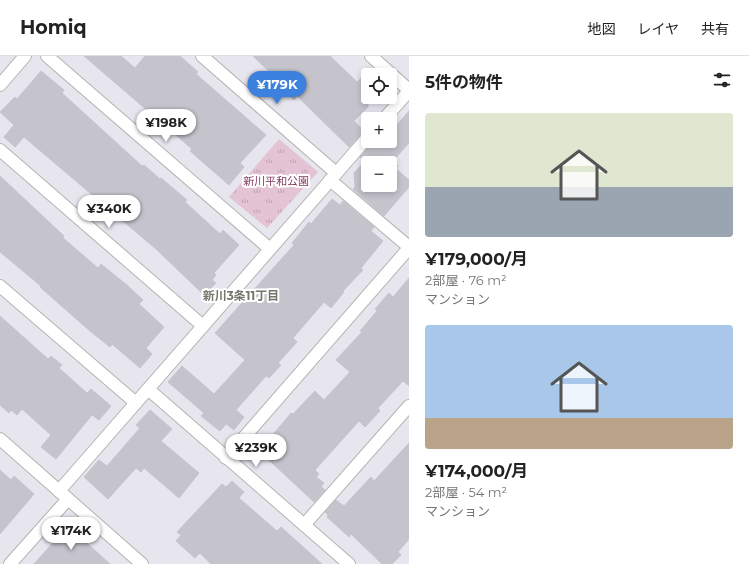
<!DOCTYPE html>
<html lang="ja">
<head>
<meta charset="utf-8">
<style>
  body { margin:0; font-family:Montserrat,"Noto Sans JP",sans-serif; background:#f2f2f2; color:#222; height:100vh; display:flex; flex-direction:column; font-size:15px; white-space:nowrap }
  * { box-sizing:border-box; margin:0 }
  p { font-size:13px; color:#767676 }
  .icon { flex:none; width:22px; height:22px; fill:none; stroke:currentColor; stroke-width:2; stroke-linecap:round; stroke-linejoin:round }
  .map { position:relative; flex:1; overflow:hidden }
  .side { display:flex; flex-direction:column; background:#fff; width:340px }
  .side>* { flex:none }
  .fabs { position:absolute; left:361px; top:12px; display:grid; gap:8px }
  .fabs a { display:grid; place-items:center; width:36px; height:36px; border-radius:4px; background:#fff; box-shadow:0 2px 6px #0003; font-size:20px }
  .price { position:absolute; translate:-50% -34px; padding:0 9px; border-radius:14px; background:#fff; color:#222; font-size:13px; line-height:26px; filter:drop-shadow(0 1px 2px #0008) }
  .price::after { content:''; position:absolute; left:50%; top:24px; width:12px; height:9px; margin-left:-6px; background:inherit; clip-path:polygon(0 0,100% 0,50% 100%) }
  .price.active { background:#3c81dd; color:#fff }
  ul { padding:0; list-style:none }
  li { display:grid; align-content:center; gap:8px; height:212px; padding:0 16px }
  li span { display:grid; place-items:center; height:124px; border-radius:4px; color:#555 }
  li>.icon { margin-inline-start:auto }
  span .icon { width:72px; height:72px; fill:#fffc; stroke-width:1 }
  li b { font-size:17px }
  h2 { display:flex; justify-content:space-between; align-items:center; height:48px; padding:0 16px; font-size:17px }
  header { display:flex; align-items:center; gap:24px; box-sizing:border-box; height:56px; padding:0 20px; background:#fff; border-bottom:1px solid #e0e0e0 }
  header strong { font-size:19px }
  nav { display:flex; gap:22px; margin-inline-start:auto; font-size:14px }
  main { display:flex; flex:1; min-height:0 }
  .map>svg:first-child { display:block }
  .park { fill:url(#park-tufts) }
  .building { fill:#c5c3cc; stroke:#c6c4d2; fill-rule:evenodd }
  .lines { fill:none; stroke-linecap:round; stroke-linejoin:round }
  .minor-casing { stroke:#b3b4ae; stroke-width:14 }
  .minor { stroke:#fff; stroke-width:12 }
  .labels { text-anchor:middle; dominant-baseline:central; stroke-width:4; stroke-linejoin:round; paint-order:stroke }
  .park-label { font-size:11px; fill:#843c5d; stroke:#fff }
  .neighbourhood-label { font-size:12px; font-weight:bold; fill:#76766e; stroke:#fff }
</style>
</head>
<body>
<header>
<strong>Homiq</strong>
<nav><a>地図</a><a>レイヤ</a><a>共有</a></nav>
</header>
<main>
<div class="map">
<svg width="409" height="508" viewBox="0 0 409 508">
  <defs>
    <pattern id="park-tufts" width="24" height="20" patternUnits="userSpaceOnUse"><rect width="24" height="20" fill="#e4c3d4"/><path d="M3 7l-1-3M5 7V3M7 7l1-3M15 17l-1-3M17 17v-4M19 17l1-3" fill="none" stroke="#bca2af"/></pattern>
  </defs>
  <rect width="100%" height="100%" fill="#e7e5ee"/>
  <polygon class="park" points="279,83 318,116 267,172 229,141"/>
  <g class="building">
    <polygon points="84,0 121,0 135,12 145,0 180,0 198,16 196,18 266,79 240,107 244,111 229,129 190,95 192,93"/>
    <polygon points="253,0 330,0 357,26 368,15 368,51 354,65 364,75 349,91 297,40 294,44 276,27 278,24"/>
    <polygon points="41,15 64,34 62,37 142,110 144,109 160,123 161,122 187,144 185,146 220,178 223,174 239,189 214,217 216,219 212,224 216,227 204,239 156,193 24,81 15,91 4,81 14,69 0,56 15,41 17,43"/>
    <path d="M409 55V87L393 105 398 110 395 112 409 124V131L384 160 353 133 355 131 354 117 365 105 360 101 374 85 379 89 382 85H390V77ZM368 107H390V129H368Z"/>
    <polygon points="0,120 64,180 63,182 98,212 101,208 128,230 143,244 139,248 164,271 146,292 152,298 140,312 112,288 110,291 90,275 40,231 41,230 0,196"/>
    <polygon points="332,143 340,149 343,145 374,171 371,175 383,185 361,212 363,214 343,235 344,236 331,252 324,246 293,282 297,286 278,307 281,309 269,322 266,320 236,354 244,361 234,374 226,368 220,375 201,360 204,357 168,326 182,310 214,338 245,304 215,277 294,189 292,187 309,166 311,168"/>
    <polygon points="409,222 409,330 403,325 378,352 380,355 365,371 359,365 315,414 319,418 316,421 324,427 321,431 325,434 314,446 256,392 269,379 271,381 291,357 293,358 315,335 324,344 350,316 336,304 362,276 360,275 377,255 375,253 389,237 393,241"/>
    <polygon points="0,260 48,303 51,300 62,309 59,312 87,337 91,333 111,350 99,364 92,359 56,403 41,391 51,379 22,353 17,359 11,354 9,357 0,349"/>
    <polygon points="150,354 172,373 161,385 199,417 179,442 144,412 141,416 136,412 108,443 84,421 99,404 107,410 140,372 136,369"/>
    <polygon points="409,387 409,483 398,496 401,499 392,508 382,508 351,478 349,481 327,461 328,459 325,456 336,444 344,450 371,421 374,425"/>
    <polygon points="0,414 11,424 14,420 34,438 0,478"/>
    <polygon points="232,425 244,436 239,442 277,475 281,471 322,508 211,508 200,497 195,502 176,485 181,479 177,476 222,428 226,431"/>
    <polygon points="68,470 110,508 34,508"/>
  </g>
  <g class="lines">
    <g class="minor-casing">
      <g id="minor">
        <polyline points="47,0 270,193"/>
        <polyline points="202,0 336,117"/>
        <polyline points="371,0 409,34"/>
        <polyline points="0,29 25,0"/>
        <polyline points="384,63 409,35"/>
        <polyline points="0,94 203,270"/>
        <polyline points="330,124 409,191"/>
        <polyline points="0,230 136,347"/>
        <polyline points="148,333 349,508"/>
        <polyline points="0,383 142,508"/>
        <polyline points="226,402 409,192"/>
        <polyline points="59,435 368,81"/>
        <polyline points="304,469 409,350"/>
        <polyline points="10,508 68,443"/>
      </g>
    </g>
    <use href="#minor" class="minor"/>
  </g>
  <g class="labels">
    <g class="park-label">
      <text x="276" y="125">新川平和公園</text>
    </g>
    <g class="neighbourhood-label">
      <text x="241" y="239">新川3条11丁目</text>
    </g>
  </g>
</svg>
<div class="fabs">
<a><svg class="icon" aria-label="locate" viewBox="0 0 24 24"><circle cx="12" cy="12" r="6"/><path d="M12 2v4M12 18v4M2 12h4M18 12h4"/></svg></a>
<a>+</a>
<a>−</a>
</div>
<b class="price active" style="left:277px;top:49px">¥179K</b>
<b class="price" style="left:166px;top:87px">¥198K</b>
<b class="price" style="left:109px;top:173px">¥340K</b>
<b class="price" style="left:256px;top:412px">¥239K</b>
<b class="price" style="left:71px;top:495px">¥174K</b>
</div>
<section class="side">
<h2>5件の物件<svg class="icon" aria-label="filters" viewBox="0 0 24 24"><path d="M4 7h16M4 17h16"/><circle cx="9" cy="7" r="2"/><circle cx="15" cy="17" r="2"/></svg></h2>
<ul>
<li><span style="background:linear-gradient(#dfe7d0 60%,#9aa5b1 0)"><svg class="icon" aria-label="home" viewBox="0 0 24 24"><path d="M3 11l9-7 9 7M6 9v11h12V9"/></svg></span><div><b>¥179,000/月</b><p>2部屋 · 76 m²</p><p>マンション</p></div></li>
<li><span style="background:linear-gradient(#a9c7e8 75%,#b9a48a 0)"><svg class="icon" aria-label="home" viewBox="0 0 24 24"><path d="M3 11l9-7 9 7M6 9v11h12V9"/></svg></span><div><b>¥174,000/月</b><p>2部屋 · 54 m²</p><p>マンション</p></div></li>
</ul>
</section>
</main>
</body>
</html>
